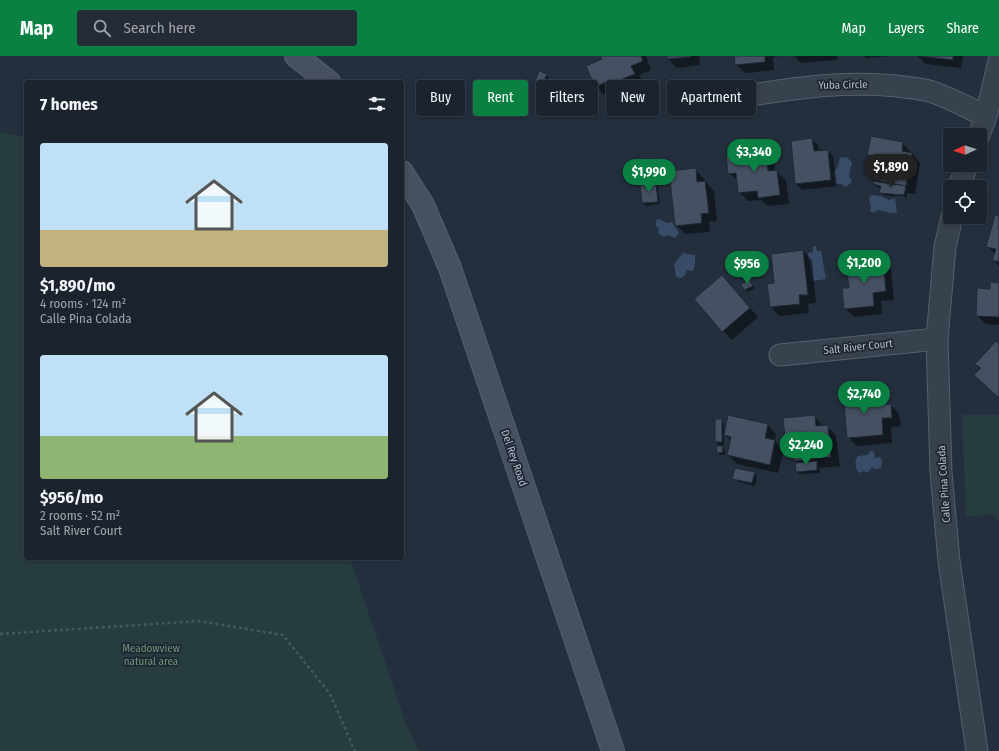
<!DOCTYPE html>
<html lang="en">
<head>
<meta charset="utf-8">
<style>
  body { margin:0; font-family:"Fira Sans Condensed",sans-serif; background:#242b36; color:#f1f3f6; height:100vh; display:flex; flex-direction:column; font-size:15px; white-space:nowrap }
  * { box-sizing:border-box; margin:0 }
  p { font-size:13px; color:#a0a4aa }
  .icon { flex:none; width:22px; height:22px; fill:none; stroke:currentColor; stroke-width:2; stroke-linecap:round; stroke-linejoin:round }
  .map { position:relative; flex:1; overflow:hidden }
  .drawer { position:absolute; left:24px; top:24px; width:380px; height:480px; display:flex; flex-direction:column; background:#1b232e; border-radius:4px; box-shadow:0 2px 6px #0003,0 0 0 1px #39404a }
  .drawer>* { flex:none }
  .banner { position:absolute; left:416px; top:24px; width:380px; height:36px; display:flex; gap:8px }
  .needle { width:26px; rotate:266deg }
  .controls { position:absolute; left:943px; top:72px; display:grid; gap:8px }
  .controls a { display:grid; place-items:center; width:44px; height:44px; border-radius:4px; background:#1b232e; box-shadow:0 2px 6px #0003,0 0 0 1px #39404a; font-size:20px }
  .price { position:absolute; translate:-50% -34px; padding:0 9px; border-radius:14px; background:#0b8043; color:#fff; font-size:13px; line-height:26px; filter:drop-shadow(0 1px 2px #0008) }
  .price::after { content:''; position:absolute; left:50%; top:24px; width:12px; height:9px; margin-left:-6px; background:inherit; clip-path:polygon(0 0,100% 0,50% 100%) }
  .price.selected { background:#222; color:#fff }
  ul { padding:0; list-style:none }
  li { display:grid; align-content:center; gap:8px; height:212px; padding:0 16px }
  li span { display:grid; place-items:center; height:124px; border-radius:4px; color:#555 }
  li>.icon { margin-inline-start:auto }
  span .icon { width:72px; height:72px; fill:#fffc; stroke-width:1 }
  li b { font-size:17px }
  h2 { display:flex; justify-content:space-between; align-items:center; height:48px; padding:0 16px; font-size:17px }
  .pill { padding:0 14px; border-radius:4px; background:#1b232e; box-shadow:0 2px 6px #0003,0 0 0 1px #39404a; font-size:14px; line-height:36px }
  .pill.selected { background:#0b8043; color:#fff }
  header { display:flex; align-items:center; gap:24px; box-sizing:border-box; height:56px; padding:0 20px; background:#0b8043; color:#fff }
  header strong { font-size:19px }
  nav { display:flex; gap:22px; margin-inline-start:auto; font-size:14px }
  .search { width:280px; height:36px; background:#242b36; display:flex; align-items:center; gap:10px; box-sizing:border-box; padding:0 14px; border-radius:4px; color:#a0a4aa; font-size:15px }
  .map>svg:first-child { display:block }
  .green { fill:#263c3f }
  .water { fill:#394c67 }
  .shadow { fill:#0007 }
  .building { fill:#455162; stroke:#1f2835 }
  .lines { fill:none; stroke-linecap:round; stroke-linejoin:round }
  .street-casing { stroke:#565f6c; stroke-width:23 }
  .secondary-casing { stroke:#565f6c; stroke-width:24 }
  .path { stroke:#44595c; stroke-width:2.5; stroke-dasharray:3 3; stroke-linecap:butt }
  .street { stroke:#38414e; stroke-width:21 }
  .secondary { stroke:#465061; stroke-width:22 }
  .labels { text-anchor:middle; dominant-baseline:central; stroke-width:3.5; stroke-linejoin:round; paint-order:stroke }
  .street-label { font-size:11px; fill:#b4bcc9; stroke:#1d2633 }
  .park-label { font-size:11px; fill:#6b9a76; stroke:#1d2633 }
</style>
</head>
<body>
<header>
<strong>Map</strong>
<div class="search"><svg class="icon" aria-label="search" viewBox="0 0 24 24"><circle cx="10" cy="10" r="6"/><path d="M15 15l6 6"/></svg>Search here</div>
<nav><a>Map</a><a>Layers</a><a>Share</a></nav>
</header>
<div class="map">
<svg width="999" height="695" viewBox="0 0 999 695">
  <rect width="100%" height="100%" fill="#242f3e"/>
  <g class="green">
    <polygon points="0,76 26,81 26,502 350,502 405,665 419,695 0,695"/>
    <polygon points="962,359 999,359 999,465 993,458 966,461"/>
  </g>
  <g class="water">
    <polygon points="847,101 852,107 849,119 852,126 846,131 841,128 836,128 834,126 836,123 833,118 838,110 840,102"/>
    <polygon points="871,139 880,140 889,144 895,142 897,157 890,157 878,154 873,157 870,155 871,151 869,143"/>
    <polygon points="659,163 667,167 672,166 679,177 675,182 668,179 664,181 658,177 659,173 656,170 656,164"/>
    <polygon points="813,190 816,190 817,195 821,195 826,223 813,225 808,197 813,196"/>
    <polygon points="683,197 695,199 695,208 693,215 686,214 685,219 681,222 676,221 674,208"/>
    <path d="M872 394 875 398 874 402 880 401 882 405 881 412 875 413 872 411 868 417 864 415 859 417C855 412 854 405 858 400L867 399Z"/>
  </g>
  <g class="shadow">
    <polygon points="601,0 646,0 651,14 639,19 643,27 617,38 614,35 604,39 596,30 603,4"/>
    <polygon points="668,0 699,0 700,9 677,12 668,3"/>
    <polygon points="735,0 782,0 773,1 774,14 745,17 736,8"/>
    <polygon points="794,0 837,0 837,4 801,7"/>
    <polygon points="864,0 890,0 866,2"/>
    <polygon points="917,0 963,0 961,12 926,8"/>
    <polygon points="546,19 549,22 546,30 536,25"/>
    <polygon points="812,84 818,89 819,96 828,95 833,100 837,130 802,134 796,128"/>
    <polygon points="902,86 920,107 915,138 907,137 907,141 895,139 895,141 883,139 880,137 881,132 877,131 871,123 874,105 868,99"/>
    <polygon points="765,95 774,104 775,115 786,124 789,148 768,150 761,144 748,145 739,136 738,125 729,117"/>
    <polygon points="695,113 714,135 717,165 709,166 710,176 685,178 676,169"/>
    <polygon points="656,128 658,131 660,148 646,150 643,147"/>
    <polygon points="999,161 999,210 994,204 995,198 987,190"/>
    <polygon points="803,195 812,204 816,247 808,248 809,257 779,260 771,251 775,228"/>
    <polygon points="883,205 891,214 894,244 881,245 882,258 854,261 845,252 850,232"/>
    <polygon points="750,225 755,232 748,236 745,233"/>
    <polygon points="999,228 999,269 986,268 977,260 991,234"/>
    <polygon points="730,229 758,261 732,284 723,275"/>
    <polygon points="869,336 878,345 878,350 891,349 899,358 901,370 891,371 892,387 857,390 848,381"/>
    <polygon points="814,360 823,370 827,370 836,379 840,410 819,412 820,417 800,418 797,416 798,407 795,405 793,389 786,382"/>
    <polygon points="721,364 724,367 724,389 718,389 716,386"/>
    <polygon points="768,369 776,378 775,385 784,394 778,417 737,408 728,399 731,385 725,379"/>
    <polygon points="722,391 725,394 725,399 720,399 718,396"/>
    <polygon points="754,417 757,420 755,430 736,425 733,422"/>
  </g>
  <g class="building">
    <polygon points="600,0 641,0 643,5 631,10 635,18 607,29 606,26 595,31 586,10 602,3"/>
    <polygon points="667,0 691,0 691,1 667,3"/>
    <polygon points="734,0 765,0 765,6 735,9"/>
    <polygon points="919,0 953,0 953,4"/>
    <polygon points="539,15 547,18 543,28 535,25"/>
    <polygon points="871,80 903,86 902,95 912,97 906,130 870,123 874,100 867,99"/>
    <polygon points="812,82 814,95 828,94 831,124 795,128 791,85"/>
    <polygon points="766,94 768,115 777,114 780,139 758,142 757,135 738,137 736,117 728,118 726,98"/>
    <polygon points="696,112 697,126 705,125 709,157 701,158 702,167 675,170 669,115"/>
    <polygon points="873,125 906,130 904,139 879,137 881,130 873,128"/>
    <polygon points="656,127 658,146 642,147 640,129"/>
    <polygon points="995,159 999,160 999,206 992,204 996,193 986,191"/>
    <polygon points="803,194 808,239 799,239 800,248 770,251 767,228 774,227 771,198"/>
    <polygon points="883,204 886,235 873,237 874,250 844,253 842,232 849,232 846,208"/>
    <polygon points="722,219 750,252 722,276 694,243"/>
    <polygon points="750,224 753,230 744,234 741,228"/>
    <polygon points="990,226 999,227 999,261 976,260 977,232 990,233"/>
    <polygon points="996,285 999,288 999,342 974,319 981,312 975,308"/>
    <polygon points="869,335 870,349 891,348 892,362 882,362 883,379 847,382 843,337"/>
    <polygon points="728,359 768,368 765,382 775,384 770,409 727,399 731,381 724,379"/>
    <polygon points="815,359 816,370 828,369 831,401 794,405 791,381 785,382 783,362"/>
    <rect x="715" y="363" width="7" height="23"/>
    <polygon points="716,390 722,390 723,396 717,397"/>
    <polygon points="817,405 817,414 796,416 795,407"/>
    <polygon points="735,412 755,416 752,427 732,423"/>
  </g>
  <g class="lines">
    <g class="street-casing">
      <g id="street">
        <path d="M696 48C772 36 849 19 925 34 941 37 970 53 986 60"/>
        <polyline points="979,79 986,60 999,5"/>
        <polyline points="959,131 967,109"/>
        <polyline points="952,161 945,191 937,283 941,416 949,505 977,695"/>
        <polyline points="780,299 937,283"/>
      </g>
    </g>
    <g class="secondary-casing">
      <g id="secondary">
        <polyline points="296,0 329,26"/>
        <polyline points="402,116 423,149 450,212 613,695"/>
      </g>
    </g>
    <polyline class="path" points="0,578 199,565 283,579 330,638 355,695"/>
    <use href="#street" class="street"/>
    <use href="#secondary" class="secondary"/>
  </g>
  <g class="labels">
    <g class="street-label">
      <text transform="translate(843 29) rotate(-1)">Yuba Circle</text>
      <text transform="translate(858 291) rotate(-6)">Salt River Court</text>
      <text transform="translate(514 402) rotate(71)">Del Rey Road</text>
      <text transform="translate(944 428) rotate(-94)">Calle Pina Colada</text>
    </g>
    <g class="park-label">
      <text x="151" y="592">Meadowview<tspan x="151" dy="13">natural area</tspan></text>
    </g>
  </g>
</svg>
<div class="controls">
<a><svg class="needle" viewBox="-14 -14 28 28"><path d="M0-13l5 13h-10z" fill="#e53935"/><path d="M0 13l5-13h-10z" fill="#a0a4aa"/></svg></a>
<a><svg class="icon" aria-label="locate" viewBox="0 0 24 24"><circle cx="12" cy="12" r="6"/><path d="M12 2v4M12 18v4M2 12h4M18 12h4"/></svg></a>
</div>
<b class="price" style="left:754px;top:117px">$3,340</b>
<b class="price selected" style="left:891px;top:132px">$1,890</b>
<b class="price" style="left:649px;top:137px">$1,990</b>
<b class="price" style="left:864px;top:228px">$1,200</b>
<b class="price" style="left:747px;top:229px">$956</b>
<b class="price" style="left:864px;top:359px">$2,740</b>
<b class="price" style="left:806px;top:410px">$2,240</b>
<div class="banner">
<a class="pill">Buy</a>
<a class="pill selected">Rent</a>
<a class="pill">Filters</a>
<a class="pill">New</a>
<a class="pill">Apartment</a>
</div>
<section class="drawer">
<h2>7 homes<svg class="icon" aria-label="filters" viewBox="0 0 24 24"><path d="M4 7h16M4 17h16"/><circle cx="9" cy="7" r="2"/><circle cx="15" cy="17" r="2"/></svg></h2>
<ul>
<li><span style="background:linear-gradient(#bfe0f5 70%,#c2b280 0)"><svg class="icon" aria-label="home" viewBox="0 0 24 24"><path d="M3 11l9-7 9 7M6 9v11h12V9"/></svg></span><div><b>$1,890/mo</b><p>4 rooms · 124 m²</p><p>Calle Pina Colada</p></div></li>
<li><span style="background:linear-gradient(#bfe0f5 65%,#8fb573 0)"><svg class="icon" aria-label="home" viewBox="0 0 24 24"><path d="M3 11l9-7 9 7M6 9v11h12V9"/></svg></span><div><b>$956/mo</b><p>2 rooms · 52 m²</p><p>Salt River Court</p></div></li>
</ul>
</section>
</div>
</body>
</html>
